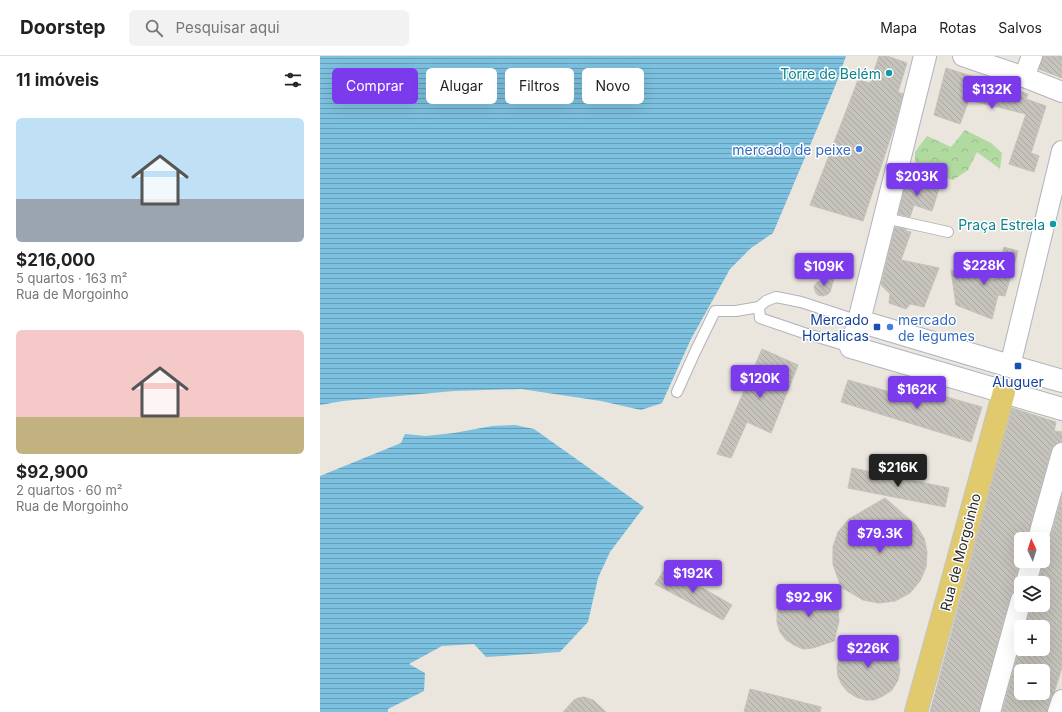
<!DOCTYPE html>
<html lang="pt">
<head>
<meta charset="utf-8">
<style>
  body { margin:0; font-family:Inter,sans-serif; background:#f2f2f2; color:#222; height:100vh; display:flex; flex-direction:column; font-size:15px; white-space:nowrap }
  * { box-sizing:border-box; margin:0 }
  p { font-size:13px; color:#767676 }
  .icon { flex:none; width:22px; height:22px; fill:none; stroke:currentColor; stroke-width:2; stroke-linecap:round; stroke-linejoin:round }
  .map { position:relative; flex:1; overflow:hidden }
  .details { display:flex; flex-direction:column; background:#fff; width:320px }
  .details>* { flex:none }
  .banner { position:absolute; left:12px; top:12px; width:380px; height:36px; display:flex; gap:8px }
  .needle { width:26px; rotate:356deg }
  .controls { position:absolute; left:694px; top:476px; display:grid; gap:8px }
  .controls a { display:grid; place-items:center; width:36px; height:36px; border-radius:6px; background:#fff; box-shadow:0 4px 16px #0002; font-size:20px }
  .price { position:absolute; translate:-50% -34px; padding:0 9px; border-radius:4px; background:#7c3aed; color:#fff; font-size:13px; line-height:26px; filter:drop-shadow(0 1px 2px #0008) }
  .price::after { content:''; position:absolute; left:50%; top:24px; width:12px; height:9px; margin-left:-6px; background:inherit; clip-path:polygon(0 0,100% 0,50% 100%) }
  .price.selected { background:#222; color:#fff }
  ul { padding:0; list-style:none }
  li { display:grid; align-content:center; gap:8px; height:212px; padding:0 16px }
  li span { display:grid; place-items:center; height:124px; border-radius:6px; color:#555 }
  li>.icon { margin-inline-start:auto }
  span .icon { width:72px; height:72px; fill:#fffc; stroke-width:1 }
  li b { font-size:17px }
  h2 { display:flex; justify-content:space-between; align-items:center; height:48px; padding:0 16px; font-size:17px }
  .tag { padding:0 14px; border-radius:6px; background:#fff; box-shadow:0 4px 16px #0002; font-size:14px; line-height:36px }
  .tag.selected { background:#7c3aed; color:#fff }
  header { display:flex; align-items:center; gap:24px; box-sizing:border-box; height:56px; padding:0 20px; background:#fff; border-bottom:1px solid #e0e0e0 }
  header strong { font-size:19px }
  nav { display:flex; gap:22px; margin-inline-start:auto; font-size:14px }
  .search { width:280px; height:36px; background:#f2f2f2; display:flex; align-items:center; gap:10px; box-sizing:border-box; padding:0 14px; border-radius:6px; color:#767676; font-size:15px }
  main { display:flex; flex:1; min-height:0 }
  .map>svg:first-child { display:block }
  .forest { fill:url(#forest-crowns) }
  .water { fill:url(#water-rules) }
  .building { fill:url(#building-back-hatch); stroke:#c5c1b7; fill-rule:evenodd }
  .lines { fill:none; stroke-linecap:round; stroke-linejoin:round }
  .lane-casing { stroke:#b1b3bc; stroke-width:12 }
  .street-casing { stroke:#b1b3bc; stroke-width:22 }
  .secondary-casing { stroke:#b1b3bc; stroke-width:24 }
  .primary-casing { stroke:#c3c3c3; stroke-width:24 }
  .lane { stroke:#fff; stroke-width:10 }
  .street { stroke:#fff; stroke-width:20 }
  .secondary { stroke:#fff; stroke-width:22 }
  .primary { stroke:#e0ca6d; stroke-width:22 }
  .culture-dot { fill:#0f9aa8; stroke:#fff; stroke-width:1.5 }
  .shop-dot { fill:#3f7fe0; stroke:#fff; stroke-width:1.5 }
  .transit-dot { fill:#1a4fb4; stroke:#fff; stroke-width:1.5 }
  .labels { text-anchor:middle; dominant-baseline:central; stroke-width:3; stroke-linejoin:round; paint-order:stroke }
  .culture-label { font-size:14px; fill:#0d838f; stroke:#fff; text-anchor:end }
  .shop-label { font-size:14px; fill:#366cbe; stroke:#fff; text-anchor:end }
  .transit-label { font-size:14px; fill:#164399; stroke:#fff; text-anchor:end }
  .street-label { font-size:14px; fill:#2a2a2a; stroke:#fff }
</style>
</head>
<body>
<header>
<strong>Doorstep</strong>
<div class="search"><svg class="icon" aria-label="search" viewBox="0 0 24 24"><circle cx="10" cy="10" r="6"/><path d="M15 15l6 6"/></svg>Pesquisar aqui</div>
<nav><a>Mapa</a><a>Rotas</a><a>Salvos</a></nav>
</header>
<main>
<section class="details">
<h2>11 imóveis<svg class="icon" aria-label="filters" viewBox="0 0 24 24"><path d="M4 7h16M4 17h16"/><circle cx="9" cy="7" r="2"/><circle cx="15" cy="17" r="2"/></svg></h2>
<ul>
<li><span style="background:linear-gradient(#bfe0f5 65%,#9aa5b1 0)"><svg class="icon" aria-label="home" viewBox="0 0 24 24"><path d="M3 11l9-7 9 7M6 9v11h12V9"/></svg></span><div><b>$216,000</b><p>5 quartos · 163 m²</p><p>Rua de Morgoinho</p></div></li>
<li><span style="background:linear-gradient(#f6c9c9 70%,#c2b280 0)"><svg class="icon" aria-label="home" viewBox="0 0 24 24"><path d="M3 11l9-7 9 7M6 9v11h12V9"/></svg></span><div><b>$92,900</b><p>2 quartos · 60 m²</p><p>Rua de Morgoinho</p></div></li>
</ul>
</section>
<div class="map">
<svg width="742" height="656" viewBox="0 0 742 656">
  <defs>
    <pattern id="forest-crowns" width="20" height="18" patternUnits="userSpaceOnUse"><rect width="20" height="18" fill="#b1daa0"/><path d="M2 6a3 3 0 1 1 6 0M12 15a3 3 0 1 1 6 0" fill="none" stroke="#98bb8a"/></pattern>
    <pattern id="water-rules" width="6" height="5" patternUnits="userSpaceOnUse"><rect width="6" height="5" fill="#7dc1e0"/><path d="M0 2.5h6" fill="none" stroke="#679db6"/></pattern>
    <pattern id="building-back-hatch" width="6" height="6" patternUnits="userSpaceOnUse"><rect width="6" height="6" fill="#c6c3bc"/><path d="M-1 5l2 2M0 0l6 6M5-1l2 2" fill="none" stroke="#aaa8a2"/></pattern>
  </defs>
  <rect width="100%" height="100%" fill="#eae5dd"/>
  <polygon class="forest" points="645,74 671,87 682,97 680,113 657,96 648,114 633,124 595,113 595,96 607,80 631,91"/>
  <g class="water">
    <polygon points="0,0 526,0 516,28 453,177 431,192 410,213 371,283 342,347 321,354 281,345 201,333 134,335 23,345 0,349"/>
    <polygon points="195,369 214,373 324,451 290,496 278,522 268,566 240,596 166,601 154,588 122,590 89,608 105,617 104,635 68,653 68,656 0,656 0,420 81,387 85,378 106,380 134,377 172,370"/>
  </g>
  <g class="building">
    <polygon points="559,0 567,0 587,7 578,36 583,38 576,65 543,165 490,149 538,24 550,27"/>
    <polygon points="723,0 742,0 742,22 719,13"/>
    <polygon points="626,12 708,38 706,43 726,50 711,97 719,100 714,116 689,108 706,58 649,44 640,68 614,59"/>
    <polygon points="587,122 619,133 612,155 594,149 590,161 578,158"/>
    <polygon points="575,171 586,173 586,175 591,176 581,204 619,212 604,251 590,248 586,253 569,247 570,238 561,229"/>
    <polygon points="684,191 698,195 685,240 678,239 672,263 636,249 631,214 645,217 646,216 674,224"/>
    <polygon points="516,200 529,206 521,222 509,214"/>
    <polygon points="514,222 510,236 508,238 503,240 498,239 496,237 495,235 494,230 497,226"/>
    <polygon points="442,293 478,309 451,377 427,366 411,402 397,398"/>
    <polygon points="528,324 605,346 609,336 662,351 651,386 521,346"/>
    <polygon points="692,352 736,366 734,375 742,376 742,386 739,386 734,389 731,394 707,483 701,483 701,502 695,524 695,530 697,534 693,536 690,541 659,656 610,656"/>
    <polygon points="532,412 629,432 625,451 528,432"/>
    <path d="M742 440V611L734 637 731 640 727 656H682L701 587V593H723V571H705L712 549H723V527H718L723 508V493L726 491 729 486ZM701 615H723V637H701Z"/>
    <polygon points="565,442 596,469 604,482 607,496 606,511 600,525 590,537 575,545 559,547 543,544 521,531 513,508 513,491 518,476 529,463"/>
    <polygon points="346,511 412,549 403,564 335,528"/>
    <polygon points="486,531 497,532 517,542 519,565 514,585 493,592 483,593 474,589 466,584 460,576 457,566 457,557 461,548 467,539 476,534"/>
    <polygon points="544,582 555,583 565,587 573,594 578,603 580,614 578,624 572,634 563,640 554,644 545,644 536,641 528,636 522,629 518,620 517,611 523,589"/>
    <polygon points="430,633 501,651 500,656 424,656"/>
    <polygon points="264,641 273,644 286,656 243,656 254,644 258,642"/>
  </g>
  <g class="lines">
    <g class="lane-casing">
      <g id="lane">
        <polyline points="565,162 628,176"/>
        <polyline points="439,251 440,262 484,277 531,291"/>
        <polyline points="357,336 375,296 395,255 416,255 439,251 446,245 456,241 481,246 539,265"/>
      </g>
    </g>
    <g class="street-casing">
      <g id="street">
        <polyline points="643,0 704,21 742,36"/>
        <polyline points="704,21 712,0"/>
        <polyline points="690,310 742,95"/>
        <polyline points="718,483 742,397"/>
        <polyline points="706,527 712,505"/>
        <polyline points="670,656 701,544"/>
        <polyline points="738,656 742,644"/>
      </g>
    </g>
    <g class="secondary-casing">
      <g id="secondary">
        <polyline points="605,0 539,265 531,291 742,353"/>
        <polyline points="539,265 690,310 742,325"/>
      </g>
    </g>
    <g class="primary-casing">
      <polyline id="primary" points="596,656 631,530 684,336"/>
    </g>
    <use href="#lane" class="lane"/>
    <use href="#street" class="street"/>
    <use href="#secondary" class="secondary"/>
    <use href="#primary" class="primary"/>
  </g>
  <g class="culture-dot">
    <circle cx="569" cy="17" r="4"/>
    <circle cx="733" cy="168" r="4"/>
  </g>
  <g class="shop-dot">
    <circle cx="539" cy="93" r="4"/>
    <circle cx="570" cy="271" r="4"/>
  </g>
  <g class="transit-dot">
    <rect x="553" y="267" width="8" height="8" rx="2"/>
    <rect x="694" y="306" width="8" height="8" rx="2"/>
  </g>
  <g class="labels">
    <g class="culture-label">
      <text x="561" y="17">Torre de Belém</text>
      <text x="725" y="168">Praça Estrela</text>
    </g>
    <g class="shop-label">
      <text x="531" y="93">mercado de peixe</text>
      <text x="578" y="263" text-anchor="start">mercado<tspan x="578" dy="16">de legumes</tspan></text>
    </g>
    <g class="transit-label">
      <text x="549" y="263">Mercado<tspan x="549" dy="16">Hortalicas</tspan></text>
      <text x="698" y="325" text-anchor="middle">Aluguer</text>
    </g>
    <g class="street-label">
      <text transform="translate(640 496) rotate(-75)">Rua de Morgoinho</text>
    </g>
  </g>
</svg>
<div class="controls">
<a><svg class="needle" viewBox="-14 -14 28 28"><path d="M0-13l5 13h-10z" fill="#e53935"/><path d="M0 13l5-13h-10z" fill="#767676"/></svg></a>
<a><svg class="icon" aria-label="layers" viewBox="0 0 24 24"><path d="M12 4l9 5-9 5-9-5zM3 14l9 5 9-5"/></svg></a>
<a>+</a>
<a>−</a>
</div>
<b class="price" style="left:672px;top:54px">$132K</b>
<b class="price" style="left:597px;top:141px">$203K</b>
<b class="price" style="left:664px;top:230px">$228K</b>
<b class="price" style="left:504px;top:231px">$109K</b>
<b class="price" style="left:440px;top:343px">$120K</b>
<b class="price" style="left:597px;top:354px">$162K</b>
<b class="price selected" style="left:578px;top:432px">$216K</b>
<b class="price" style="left:560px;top:498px">$79.3K</b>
<b class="price" style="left:373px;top:538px">$192K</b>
<b class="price" style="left:489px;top:562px">$92.9K</b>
<b class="price" style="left:548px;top:613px">$226K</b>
<div class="banner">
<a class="tag selected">Comprar</a>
<a class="tag">Alugar</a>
<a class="tag">Filtros</a>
<a class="tag">Novo</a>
</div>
</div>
</main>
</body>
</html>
